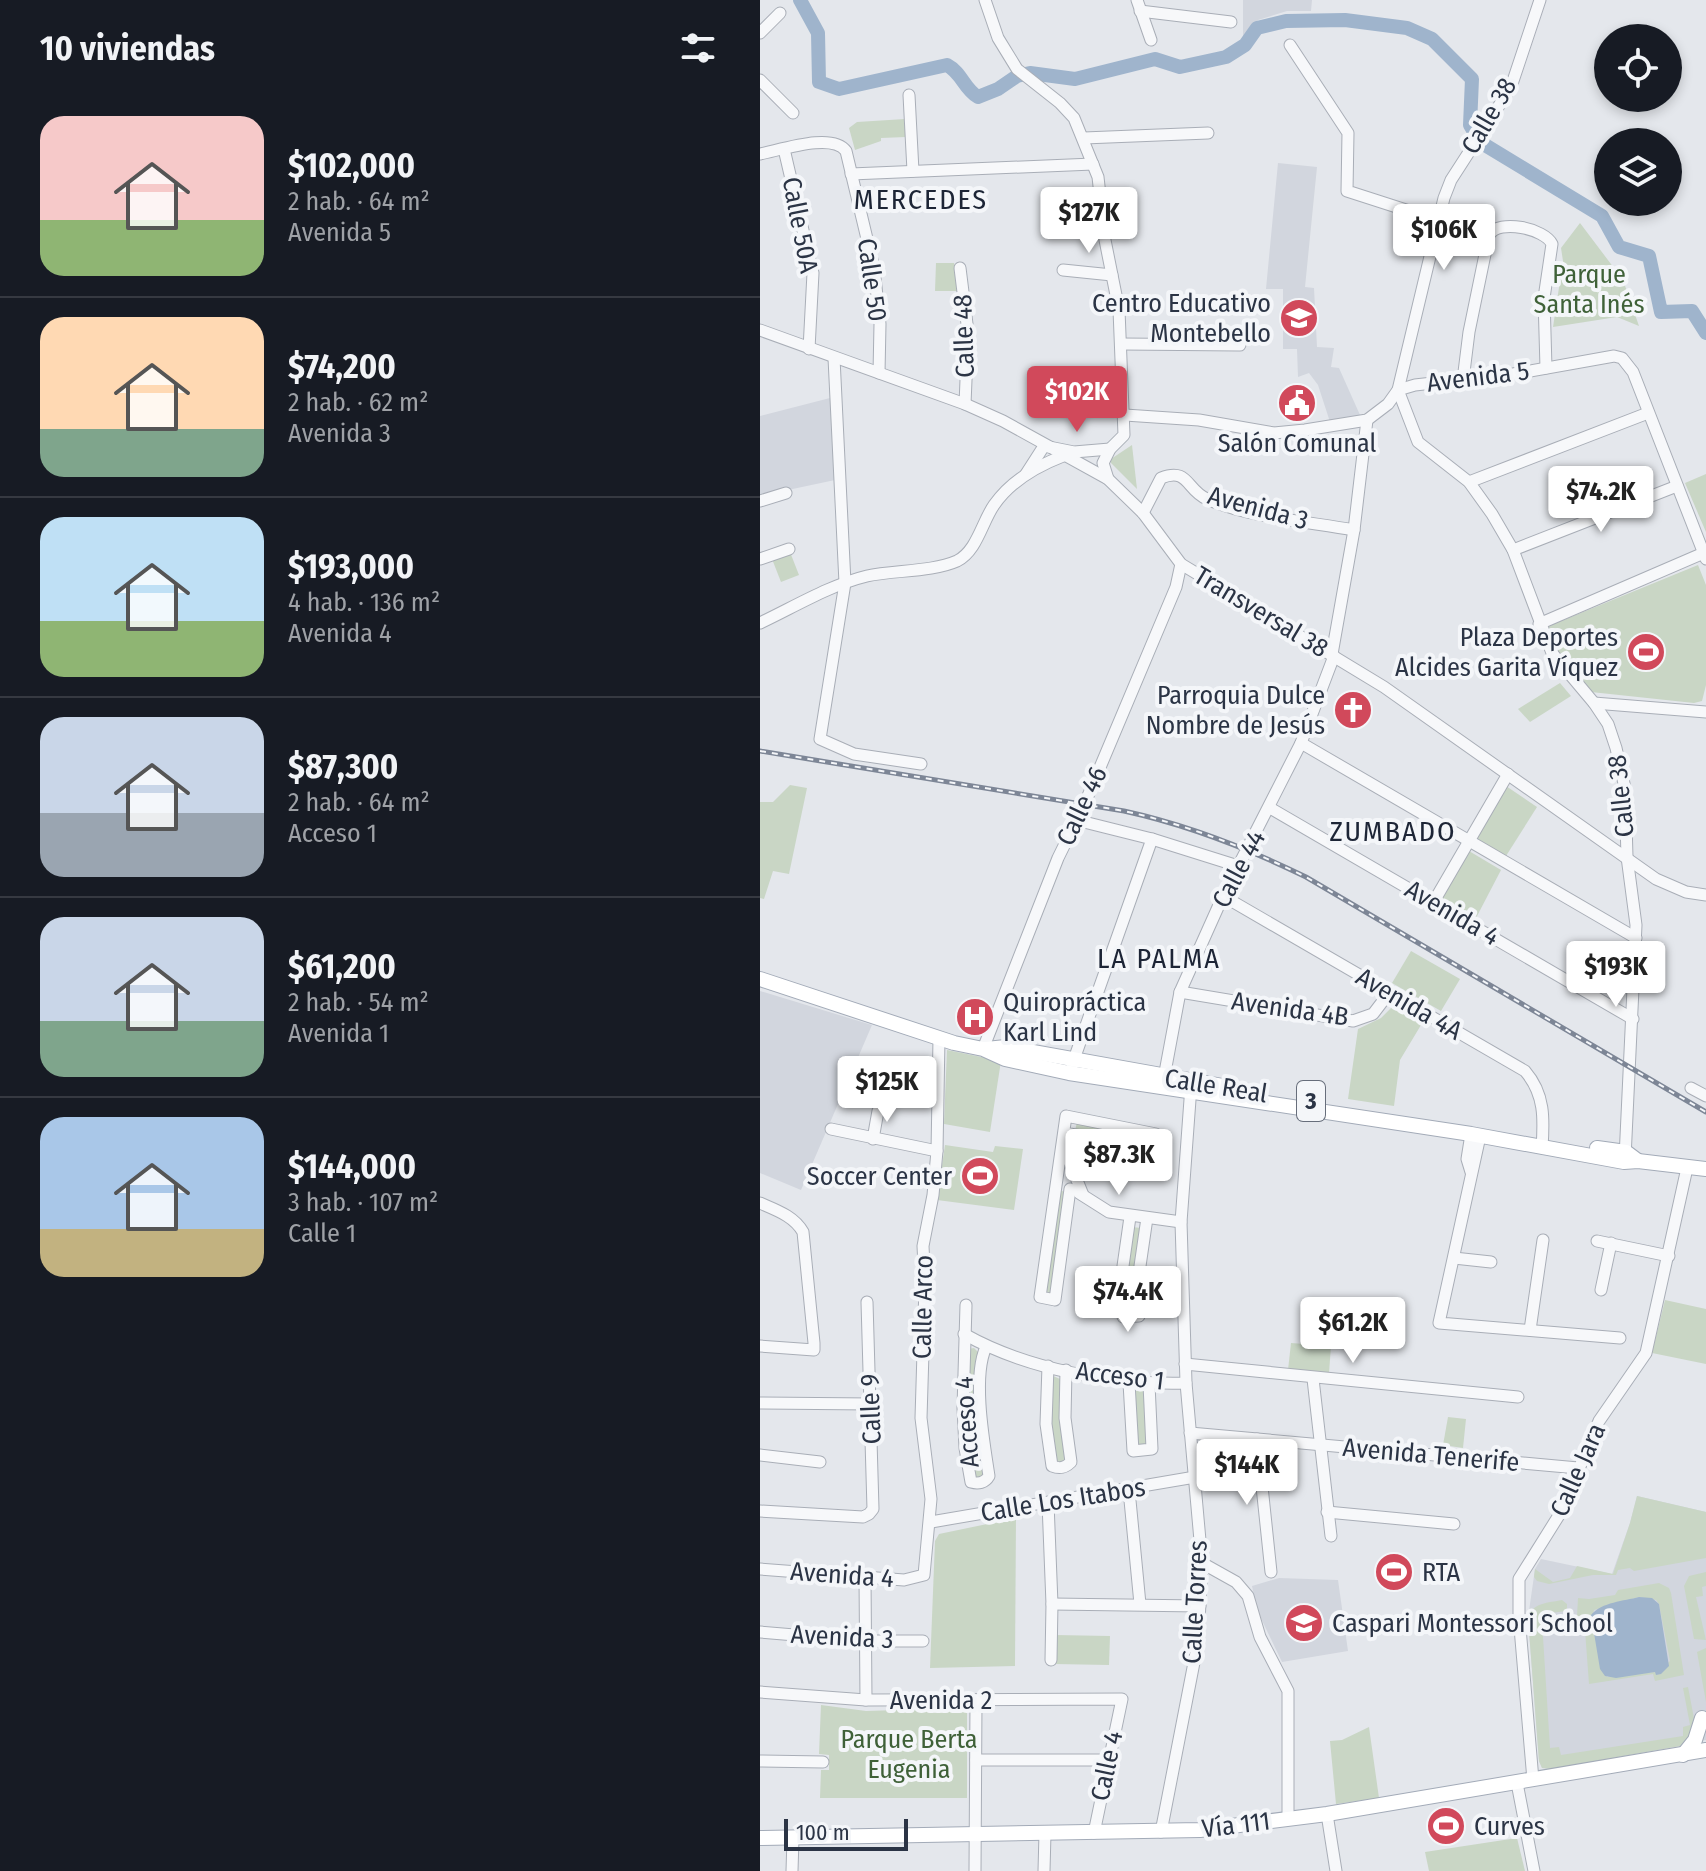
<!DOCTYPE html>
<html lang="es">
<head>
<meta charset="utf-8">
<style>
  body { margin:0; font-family:"Fira Sans Condensed",sans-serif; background:#20242c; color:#f1f3f6; height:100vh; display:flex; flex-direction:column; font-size:30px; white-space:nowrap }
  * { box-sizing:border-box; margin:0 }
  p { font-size:26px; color:#9ea1a6 }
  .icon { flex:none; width:44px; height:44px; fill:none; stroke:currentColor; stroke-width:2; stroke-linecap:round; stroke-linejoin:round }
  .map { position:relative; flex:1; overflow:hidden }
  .details { display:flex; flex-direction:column; background:#171b24; width:760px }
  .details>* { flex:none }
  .tools { position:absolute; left:834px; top:24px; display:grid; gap:16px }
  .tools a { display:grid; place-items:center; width:88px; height:88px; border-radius:50%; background:#171b24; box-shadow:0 4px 12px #0003; font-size:40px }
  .scale { position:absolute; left:24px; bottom:20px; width:124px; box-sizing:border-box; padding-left:8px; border:4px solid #2b3445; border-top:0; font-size:22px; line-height:28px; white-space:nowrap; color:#2b3445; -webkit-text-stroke:6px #f4f6f9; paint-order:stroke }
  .price { position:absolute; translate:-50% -68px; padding:0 18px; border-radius:8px; background:#fff; color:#222; font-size:26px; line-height:52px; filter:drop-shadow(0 2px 4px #0008) }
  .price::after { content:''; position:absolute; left:50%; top:48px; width:24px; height:18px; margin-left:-12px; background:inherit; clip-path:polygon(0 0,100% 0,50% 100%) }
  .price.current { background:#d1495b; color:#fff }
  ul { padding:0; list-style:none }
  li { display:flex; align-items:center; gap:24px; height:200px; padding:0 40px }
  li+li { border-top:2px solid #363941 }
  li span { display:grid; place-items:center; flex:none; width:224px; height:160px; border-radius:24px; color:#555 }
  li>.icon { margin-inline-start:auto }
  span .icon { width:96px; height:96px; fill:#fffc; stroke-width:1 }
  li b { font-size:34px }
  h2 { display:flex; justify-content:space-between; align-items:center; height:96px; padding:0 40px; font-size:34px }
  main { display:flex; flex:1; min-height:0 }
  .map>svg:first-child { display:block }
  .built { fill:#d2d6de }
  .green { fill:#c9d6c5; fill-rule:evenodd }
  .water { fill:#9fb4cc }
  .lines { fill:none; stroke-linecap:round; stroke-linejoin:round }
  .river { stroke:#9fb4cc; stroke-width:14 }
  .minor-casing { stroke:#a9aeb7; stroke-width:13 }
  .major-casing { stroke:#a3abb8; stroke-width:16 }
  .minor { stroke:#f7f8fa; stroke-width:11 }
  .major { stroke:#fff; stroke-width:14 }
  .rail-casing { stroke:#7d8696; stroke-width:5 }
  .rail { stroke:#f4f6f9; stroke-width:2; stroke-dasharray:6; stroke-linecap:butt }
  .labels { text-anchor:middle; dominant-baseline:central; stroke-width:8; stroke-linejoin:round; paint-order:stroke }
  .shield { fill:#f4f6f9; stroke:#676e7b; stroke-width:2 }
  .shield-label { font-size:24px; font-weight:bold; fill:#2b3445 }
  .street-label { font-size:26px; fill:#2b3445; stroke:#f4f6f9 }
  .park-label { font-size:26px; fill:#3f6138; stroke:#f4f6f9 }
  .poi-label { font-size:26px; fill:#2b3445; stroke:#f4f6f9; text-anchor:end }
  .neighbourhood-label { font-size:28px; letter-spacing:2px; fill:#1d2536; stroke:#f4f6f9 }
</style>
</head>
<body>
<main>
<section class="details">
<h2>10 viviendas<svg class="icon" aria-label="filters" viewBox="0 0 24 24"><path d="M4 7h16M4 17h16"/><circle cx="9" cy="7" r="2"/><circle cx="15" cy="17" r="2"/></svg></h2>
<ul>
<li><span style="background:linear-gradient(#f6c9c9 65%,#8fb573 0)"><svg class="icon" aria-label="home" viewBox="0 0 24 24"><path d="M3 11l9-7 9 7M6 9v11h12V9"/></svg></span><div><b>$102,000</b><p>2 hab. · 64 m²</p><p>Avenida 5</p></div></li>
<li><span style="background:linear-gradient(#ffd9b3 70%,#7fa58c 0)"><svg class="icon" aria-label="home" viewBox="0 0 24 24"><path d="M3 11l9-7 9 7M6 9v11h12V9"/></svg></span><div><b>$74,200</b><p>2 hab. · 62 m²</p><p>Avenida 3</p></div></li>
<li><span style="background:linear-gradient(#bfe0f5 65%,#8fb573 0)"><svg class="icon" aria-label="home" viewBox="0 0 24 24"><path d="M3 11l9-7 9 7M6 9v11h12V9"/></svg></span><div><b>$193,000</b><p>4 hab. · 136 m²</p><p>Avenida 4</p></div></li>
<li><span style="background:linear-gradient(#c9d6e8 60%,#9aa5b1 0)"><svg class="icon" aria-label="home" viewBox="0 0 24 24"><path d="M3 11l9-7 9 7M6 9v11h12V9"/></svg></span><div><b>$87,300</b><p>2 hab. · 64 m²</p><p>Acceso 1</p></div></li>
<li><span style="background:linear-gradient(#c9d6e8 65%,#7fa58c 0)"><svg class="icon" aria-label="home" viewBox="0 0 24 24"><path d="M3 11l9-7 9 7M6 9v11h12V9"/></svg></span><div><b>$61,200</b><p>2 hab. · 54 m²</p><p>Avenida 1</p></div></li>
<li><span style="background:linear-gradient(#a9c7e8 70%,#c2b280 0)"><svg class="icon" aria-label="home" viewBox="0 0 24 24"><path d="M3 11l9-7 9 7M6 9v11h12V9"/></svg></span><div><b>$144,000</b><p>3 hab. · 107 m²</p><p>Calle 1</p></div></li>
</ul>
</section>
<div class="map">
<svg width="946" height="1871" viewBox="0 0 946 1871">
  <rect width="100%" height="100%" fill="#e4e7ec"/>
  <g class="built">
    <polygon points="483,0 552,0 551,11 527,11 498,20 483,39"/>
    <polygon points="518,163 557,167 545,287 554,288 557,347 574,348 571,367 579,368 600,415 570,422 558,385 549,373 538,377 537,349 523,349 523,289 506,289"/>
    <polygon points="70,398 75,480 0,496 0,416"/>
    <polygon points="0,991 112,1025 41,1190 0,1173"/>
    <polygon points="877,1496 946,1512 946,1740 791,1769 782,1768 779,1761 768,1618 775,1569 781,1559 852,1574 870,1523"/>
    <polygon points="519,1578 578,1580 588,1651 522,1662 497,1610 492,1586"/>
  </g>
  <g class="green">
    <polygon points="145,119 146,137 121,138 121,141 95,150 89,128 97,122"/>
    <polygon points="820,223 863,280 879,326 857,317 793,327 803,261 801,248"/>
    <polygon points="176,263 194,263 203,291 175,291"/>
    <polygon points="372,445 377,489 351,463 351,459"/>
    <polygon points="946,474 946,532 925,483"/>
    <polygon points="30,552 39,575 21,582 12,559"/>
    <polygon points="938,565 946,585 946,685 942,701 934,703 831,692 801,659 787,630 789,626"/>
    <polygon points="800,683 811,696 770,722 758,709"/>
    <polygon points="30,785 47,788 29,874 13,871 4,899 0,898 0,802 13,802"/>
    <polygon points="746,786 777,807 746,856 715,838"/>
    <polygon points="709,851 741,870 716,918 681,898"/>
    <polygon points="651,951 700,979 681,1011 632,983"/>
    <polygon points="635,1004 664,1020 640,1060 634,1106 588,1099 598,1029 621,1018"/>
    <polygon points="187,1050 241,1061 230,1132 184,1124"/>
    <polygon points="317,1122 392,1136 391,1146 315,1131"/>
    <polygon points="185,1145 233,1152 235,1146 263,1149 254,1210 177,1200"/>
    <polygon points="299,1189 307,1194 293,1295 284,1294"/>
    <polygon points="372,1227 381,1228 375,1313 366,1313 366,1268"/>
    <polygon points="905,1300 946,1309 946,1364 892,1353"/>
    <polygon points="531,1343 571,1346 569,1373 528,1370"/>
    <polygon points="214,1348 218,1352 218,1429 208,1431 208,1349"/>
    <polygon points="291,1375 300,1379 306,1460 296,1465 288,1423"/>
    <polygon points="376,1391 384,1391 390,1443 378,1448 373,1392"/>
    <polygon points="688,1417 706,1419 703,1448 683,1445"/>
    <polygon points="214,1437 219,1440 225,1476 215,1481 207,1439"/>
    <polygon points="877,1496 946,1512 946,1558 874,1571 870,1568 858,1570 856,1575 833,1575 789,1584 777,1581 774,1577 775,1569 793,1582 810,1578 817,1566 853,1574 870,1523"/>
    <polygon points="256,1518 255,1666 170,1668 175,1541 179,1534"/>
    <polygon points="946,1572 946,1586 942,1587 943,1596 936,1597 946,1640 934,1639 924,1586 929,1576"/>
    <path d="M899 1583 909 1588 911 1593 924 1675 895 1681 893 1674 829 1684 824 1617 817 1616 818 1598 829 1599 855 1595 858 1590ZM879 1597 896 1600 899 1604 910 1661 896 1674 895 1672 847 1677 831 1624 834 1610Z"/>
    <path d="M802 1600 807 1604V1611L790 1613 791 1620 782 1621 790 1748 799 1747 801 1755 923 1736V1727L930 1725 923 1688 928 1687 936 1729 926 1745 791 1769 782 1768 779 1761 768 1618C773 1602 788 1603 802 1600Z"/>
    <polygon points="295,1635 350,1636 349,1665 294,1664"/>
    <polygon points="946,1648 946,1702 937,1652"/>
    <polygon points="61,1705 106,1711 204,1708 207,1712 207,1798 60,1798 61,1770 69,1770 69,1755 59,1754"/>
    <polygon points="609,1727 619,1798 576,1804 570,1741 582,1740"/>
    <polygon points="757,1838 765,1871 669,1871 665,1852"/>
  </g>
  <path class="water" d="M879 1597 892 1598 899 1604 909 1666 901 1674 896 1675 895 1672 856 1678 845 1676 840 1669 831 1615C842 1602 864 1601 879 1597Z"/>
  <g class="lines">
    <path class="river" d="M40 0 58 33 59 82 79 89 187 65C202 73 204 89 218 97L238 89 257 76 270 73 315 79 395 59 420 67 466 57 485 45 497 28 526 21 585 20 647 28 672 39 712 79 710 125 720 142 842 216 859 247 889 256 901 312 932 311 946 333"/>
    <g class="minor-casing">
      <g id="minor">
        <polyline points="225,0 238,38 257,69 300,103 314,118 338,177 345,240 359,310 364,435 350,449 343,463 348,479"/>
        <polyline points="377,0 391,40"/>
        <polyline points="780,0 751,87 691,180 684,198 638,390 658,442 709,482 732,514 753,550 792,653 834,703 848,724 856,748 865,788 867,857 876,925 865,1158"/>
        <polyline points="380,11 471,22"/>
        <polyline points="0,33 20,13"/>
        <polyline points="530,45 588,133 587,191 677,220"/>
        <polyline points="0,80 33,113"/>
        <polyline points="149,95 153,171"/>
        <polyline points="324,138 448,133"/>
        <polyline points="24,149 53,273 49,349"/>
        <path d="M0 154C21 150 72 132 86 151L114 268 120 324 119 373"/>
        <polyline points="91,174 333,164"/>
        <polyline points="200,268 208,332 205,404"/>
        <polyline points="303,270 352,275"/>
        <polyline points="0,330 205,404 243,421 348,479 383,513 421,564 624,687 896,879 926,892 946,895"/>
        <polyline points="361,344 480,345"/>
        <polyline points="74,358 85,583 60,739 94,754 161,764"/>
        <path d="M703 380 709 332 729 235C739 218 785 229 792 244L784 298 786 368"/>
        <polyline points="365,415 439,420 514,433 545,430 607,420 628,404 638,390 655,385 753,374 854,356 862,358 873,372 946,559"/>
        <polyline points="266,474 284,446 314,452 350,449"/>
        <polyline points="709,482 888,413"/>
        <polyline points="0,501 26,493"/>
        <path d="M383 513 401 478C429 467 426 490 447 499 487 517 550 522 594 530"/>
        <polyline points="753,550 917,486"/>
        <polyline points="0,559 29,549"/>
        <path d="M0 623C34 607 70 585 107 576 134 570 172 572 197 561 217 551 222 522 234 505 250 482 277 466 303 456"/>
        <polyline points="779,624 946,552"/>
        <polyline points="572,654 594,530 607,420"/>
        <polyline points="834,703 946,712"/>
        <polyline points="541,743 876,938"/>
        <polyline points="510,808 873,1019"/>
        <polyline points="316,820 392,839 478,866"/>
        <path d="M463 896 765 1071C785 1094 784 1119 782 1148"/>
        <polyline points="673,903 748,774"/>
        <polyline points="420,992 593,1021 613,1014 629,993"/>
        <polyline points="223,1049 298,858 325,803 416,587 421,564"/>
        <polyline points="312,1065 392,839"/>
        <polyline points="403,1083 420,992 463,896 541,743 574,656"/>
        <polyline points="931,1088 946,1096"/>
        <polyline points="71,1129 177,1151"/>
        <polyline points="720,1136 679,1323 860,1338"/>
        <polyline points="113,1139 118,1111 126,1108"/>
        <polyline points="711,1172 707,1159 711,1134"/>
        <polyline points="310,1189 295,1300 280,1297 306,1116 396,1134 394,1149 304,1133 306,1153 323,1195"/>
        <polyline points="319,1193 349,1212 421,1222"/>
        <path d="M0 1203C16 1210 34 1216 43 1232L54 1343V1350L0 1346"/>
        <polyline points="370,1217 363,1266 363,1317 379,1316 380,1266 387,1218"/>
        <polyline points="837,1241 909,1256"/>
        <polyline points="694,1258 731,1262"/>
        <polyline points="841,1290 851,1243"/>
        <path d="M206 1305 203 1408 205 1448 211 1482C218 1484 225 1483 229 1476 224 1443 212 1377 226 1347"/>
        <polyline points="770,1330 783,1240"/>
        <path d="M204 1334C268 1370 353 1385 426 1383"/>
        <polyline points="425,1364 758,1397"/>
        <path d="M288 1366 286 1424 292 1466C300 1469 305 1468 311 1462L305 1418 306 1370"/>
        <polyline points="553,1379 571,1536"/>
        <polyline points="369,1383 373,1451 392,1449 389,1384"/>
        <polyline points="0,1403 111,1404"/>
        <polyline points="430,1433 818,1468"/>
        <polyline points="497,1439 511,1572"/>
        <polyline points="0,1455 60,1462"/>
        <polyline points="369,1490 380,1604"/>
        <polyline points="288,1503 292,1604 291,1660"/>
        <polyline points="0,1511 103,1517 109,1514 113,1509 107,1302"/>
        <polyline points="567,1512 694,1524"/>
        <polyline points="171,1522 435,1477"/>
        <polyline points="442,1563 476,1582 488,1596 500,1637 528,1691 528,1819"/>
        <polyline points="0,1569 144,1580 164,1575 171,1499 161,1418 165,1286 163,1246 173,1195 177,1151 179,1038"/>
        <polyline points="105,1578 106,1700"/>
        <polyline points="292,1604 440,1606"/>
        <polyline points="0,1632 106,1641 163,1641"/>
        <polyline points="0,1692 106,1700 362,1699 334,1833"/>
        <polyline points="216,1760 348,1760"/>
        <polyline points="0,1761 63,1762"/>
        <polyline points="773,1780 759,1616 759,1579 801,1512 839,1421 886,1353 927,1168"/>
        <polyline points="757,1783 774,1871"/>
        <polyline points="567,1814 576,1871"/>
        <polyline points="401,1832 438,1642 442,1563 426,1383 421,1222 431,1086"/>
        <polyline points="32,1871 33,1838"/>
        <polyline points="215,1871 216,1701"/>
        <polyline points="284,1871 285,1833"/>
      </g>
    </g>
    <g class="major-casing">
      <g id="major">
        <polyline points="0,979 194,1043 223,1049 245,1059 309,1073 711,1134 864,1162 878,1161 946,1169"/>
        <polyline points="226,1049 246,1047 485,1090"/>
        <polyline points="837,1148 866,1152 878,1161"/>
        <polyline points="923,1755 935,1740 942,1718"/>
        <polyline points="0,1838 440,1830 567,1814 946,1750"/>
      </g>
    </g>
    <use href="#minor" class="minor"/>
    <use href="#major" class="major"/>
    <g class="rail-casing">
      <path id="rail" d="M0 751 364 811C428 825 487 848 546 877L946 1112"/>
    </g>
    <use href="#rail" class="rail"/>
  </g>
  <defs>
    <g id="school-disc" transform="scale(2)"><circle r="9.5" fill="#d1495b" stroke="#f4f6f9"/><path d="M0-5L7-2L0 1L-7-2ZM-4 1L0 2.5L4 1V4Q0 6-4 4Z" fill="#fff"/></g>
    <g id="civic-disc" transform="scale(2)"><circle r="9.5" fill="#d1495b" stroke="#f4f6f9"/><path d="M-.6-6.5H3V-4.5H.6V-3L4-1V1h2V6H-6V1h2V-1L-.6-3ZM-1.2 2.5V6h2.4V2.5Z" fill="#fff"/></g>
    <g id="stadium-disc" transform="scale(2)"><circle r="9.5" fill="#d1495b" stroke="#f4f6f9"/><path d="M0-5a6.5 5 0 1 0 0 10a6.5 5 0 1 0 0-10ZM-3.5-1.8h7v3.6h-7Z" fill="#fff"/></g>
    <g id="church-disc" transform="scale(2)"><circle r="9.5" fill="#d1495b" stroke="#f4f6f9"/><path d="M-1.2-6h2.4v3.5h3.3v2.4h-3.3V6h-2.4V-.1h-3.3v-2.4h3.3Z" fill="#fff"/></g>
    <g id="hospital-disc" transform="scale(2)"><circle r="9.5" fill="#d1495b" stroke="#f4f6f9"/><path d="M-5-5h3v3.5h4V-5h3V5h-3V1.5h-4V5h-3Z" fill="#fff"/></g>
  </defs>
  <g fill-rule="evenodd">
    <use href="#school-disc" x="539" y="318"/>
    <use href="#civic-disc" x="537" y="403"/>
    <use href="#stadium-disc" x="886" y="652"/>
    <use href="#church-disc" x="593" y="710"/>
    <use href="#hospital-disc" x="215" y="1017"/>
    <use href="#stadium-disc" x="220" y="1176"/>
    <use href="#stadium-disc" x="634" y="1572"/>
    <use href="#school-disc" x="544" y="1623"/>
    <use href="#stadium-disc" x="686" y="1826"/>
  </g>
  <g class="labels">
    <rect class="shield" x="537" y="1081" width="28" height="40" rx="6"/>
    <g class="shield-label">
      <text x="551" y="1101">3</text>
    </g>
    <g class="street-label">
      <text transform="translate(729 116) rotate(-60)">Calle 38</text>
      <text transform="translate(40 225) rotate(79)">Calle 50A</text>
      <text transform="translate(112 280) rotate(82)">Calle 50</text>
      <text transform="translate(204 336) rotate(-92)">Calle 48</text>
      <text transform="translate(718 377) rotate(-7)">Avenida 5</text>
      <text transform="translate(498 508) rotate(15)">Avenida 3</text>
      <text transform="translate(501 612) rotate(31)">Transversal 38</text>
      <text transform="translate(861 796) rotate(-96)">Calle 38</text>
      <text transform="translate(322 806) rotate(-65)">Calle 46</text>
      <text transform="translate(479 869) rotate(-62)">Calle 44</text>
      <text transform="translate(692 913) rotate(30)">Avenida 4</text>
      <text transform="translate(649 1004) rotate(30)">Avenida 4A</text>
      <text transform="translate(530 1009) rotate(8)">Avenida 4B</text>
      <text transform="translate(456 1086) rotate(9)">Calle Real</text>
      <text transform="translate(163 1307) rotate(-89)">Calle Arco</text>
      <text transform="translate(360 1376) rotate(7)">Acceso 1</text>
      <text transform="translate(111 1409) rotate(-92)">Calle 9</text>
      <text transform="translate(207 1422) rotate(-94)">Acceso 4</text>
      <text transform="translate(671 1455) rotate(5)">Avenida Tenerife</text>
      <text transform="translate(818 1470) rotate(-66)">Calle Jara</text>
      <text transform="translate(303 1500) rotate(-9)">Calle Los Itabos</text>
      <text transform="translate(82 1575) rotate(4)">Avenida 4</text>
      <text transform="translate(435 1602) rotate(-87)">Calle Torres</text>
      <text transform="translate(82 1637) rotate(3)">Avenida 3</text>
      <text x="181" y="1700">Avenida 2</text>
      <text transform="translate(347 1766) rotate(-78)">Calle 4</text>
      <text transform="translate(476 1825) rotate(-7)">Vía 111</text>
    </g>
    <g class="park-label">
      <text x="829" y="274">Parque<tspan x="829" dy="30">Santa Inés</tspan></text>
      <text x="149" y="1739">Parque Berta<tspan x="149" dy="30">Eugenia</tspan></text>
    </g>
    <g class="poi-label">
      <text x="511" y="303">Centro Educativo<tspan x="511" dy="30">Montebello</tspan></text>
      <text x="537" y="443" text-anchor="middle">Salón Comunal</text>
      <text x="858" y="637">Plaza Deportes<tspan x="858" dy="30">Alcides Garita Víquez</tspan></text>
      <text x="565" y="695">Parroquia Dulce<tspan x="565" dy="30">Nombre de Jesús</tspan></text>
      <text x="243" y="1002" text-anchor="start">Quiropráctica<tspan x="243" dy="30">Karl Lind</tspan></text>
      <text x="192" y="1176">Soccer Center</text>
      <text x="662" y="1572" text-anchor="start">RTA</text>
      <text x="572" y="1623" text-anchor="start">Caspari Montessori School</text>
      <text x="714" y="1826" text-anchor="start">Curves</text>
    </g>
    <g class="neighbourhood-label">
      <text x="161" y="199">MERCEDES</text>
      <text x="633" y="831">ZUMBADO</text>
      <text x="399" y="958">LA PALMA</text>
    </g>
  </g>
</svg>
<div class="tools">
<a><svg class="icon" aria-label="locate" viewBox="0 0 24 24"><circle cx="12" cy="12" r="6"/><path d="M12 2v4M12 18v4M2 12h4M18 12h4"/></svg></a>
<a><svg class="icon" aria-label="layers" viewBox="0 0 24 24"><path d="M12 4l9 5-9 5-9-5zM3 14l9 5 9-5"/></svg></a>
</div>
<div class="scale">100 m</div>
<b class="price" style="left:329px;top:255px">$127K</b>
<b class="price" style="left:684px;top:272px">$106K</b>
<b class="price current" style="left:317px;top:434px">$102K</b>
<b class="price" style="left:841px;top:534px">$74.2K</b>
<b class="price" style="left:856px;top:1009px">$193K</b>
<b class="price" style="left:127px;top:1124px">$125K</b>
<b class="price" style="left:359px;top:1197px">$87.3K</b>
<b class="price" style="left:368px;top:1334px">$74.4K</b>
<b class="price" style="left:593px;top:1365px">$61.2K</b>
<b class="price" style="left:487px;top:1507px">$144K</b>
</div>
</main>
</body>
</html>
